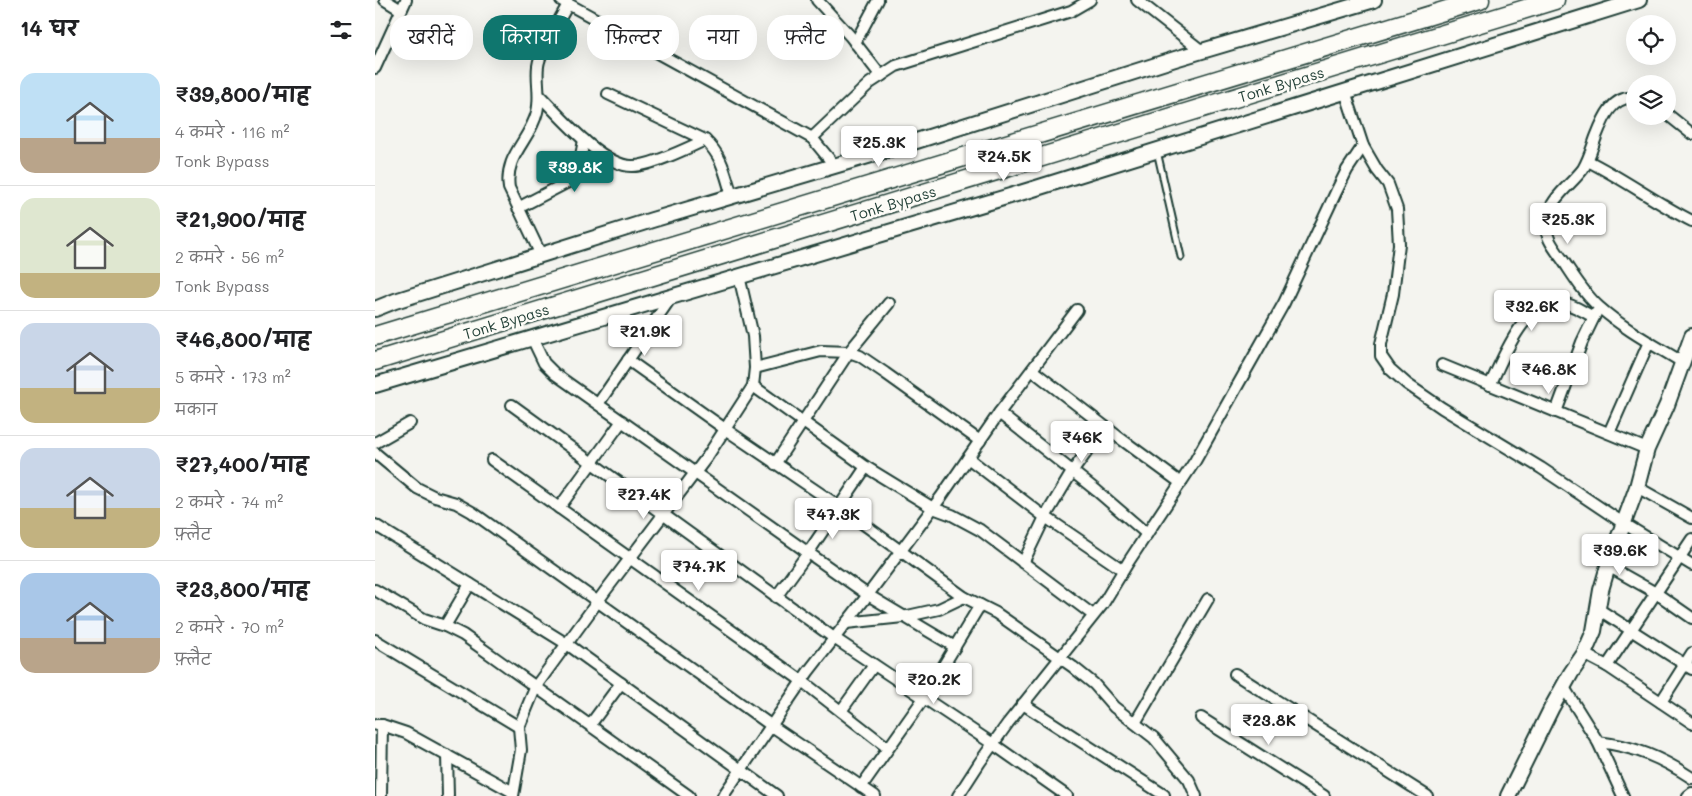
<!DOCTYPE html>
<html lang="hi">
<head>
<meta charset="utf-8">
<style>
  body { margin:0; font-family:Mali,"Playpen Sans Deva",sans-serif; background:#f6f6f6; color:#202124; height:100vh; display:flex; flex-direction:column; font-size:19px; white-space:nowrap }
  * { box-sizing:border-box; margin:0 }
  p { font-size:16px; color:#757577 }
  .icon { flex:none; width:28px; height:28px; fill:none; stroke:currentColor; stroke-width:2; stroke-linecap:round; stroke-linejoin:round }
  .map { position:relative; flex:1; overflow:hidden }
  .side { display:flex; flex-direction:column; background:#fff; width:375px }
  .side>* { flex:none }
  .guide { position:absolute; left:15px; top:15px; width:475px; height:45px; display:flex; gap:10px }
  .tools { position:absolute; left:1251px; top:15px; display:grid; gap:10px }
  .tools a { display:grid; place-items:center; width:50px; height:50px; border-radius:50%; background:#fff; box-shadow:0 5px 20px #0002; font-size:25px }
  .price { position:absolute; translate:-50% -42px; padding:0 11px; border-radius:5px; background:#fff; color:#222; font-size:16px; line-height:32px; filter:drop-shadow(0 1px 2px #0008) }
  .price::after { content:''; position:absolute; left:50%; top:30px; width:15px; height:11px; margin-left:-8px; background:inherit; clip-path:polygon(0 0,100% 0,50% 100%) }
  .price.active { background:#0f766e; color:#fff }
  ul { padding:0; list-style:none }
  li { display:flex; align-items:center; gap:15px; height:125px; padding:0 20px }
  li+li { border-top:1px solid #e0e0e0 }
  li span { display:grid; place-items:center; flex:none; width:140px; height:100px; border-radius:15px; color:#555 }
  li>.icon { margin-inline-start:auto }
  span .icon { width:60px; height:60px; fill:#fffc; stroke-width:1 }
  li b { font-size:21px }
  h2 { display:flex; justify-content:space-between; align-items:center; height:60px; padding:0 20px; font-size:21px }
  .tag { padding:0 18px; border-radius:20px; background:#fff; box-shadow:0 5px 20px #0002; font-size:18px; line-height:45px }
  .tag.active { background:#0f766e; color:#fff }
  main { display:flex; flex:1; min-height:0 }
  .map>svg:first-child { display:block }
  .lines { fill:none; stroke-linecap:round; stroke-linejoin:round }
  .lane-casing { stroke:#1f3d34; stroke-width:9 }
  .street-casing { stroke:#1f3d34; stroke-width:14 }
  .secondary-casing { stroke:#1f3d34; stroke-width:18 }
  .highway-casing { stroke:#1f3d34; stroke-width:21 }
  .lane { stroke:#fdfcf7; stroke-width:5 }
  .street { stroke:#fdfcf7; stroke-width:10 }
  .secondary { stroke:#fdfcf7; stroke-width:14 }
  .highway { stroke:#fdfcf7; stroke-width:18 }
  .labels { text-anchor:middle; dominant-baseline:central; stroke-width:5; stroke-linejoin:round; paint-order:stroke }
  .street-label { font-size:15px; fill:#1f3d34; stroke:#fdfcf7 }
</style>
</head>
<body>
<main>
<section class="side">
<h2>14 घर<svg class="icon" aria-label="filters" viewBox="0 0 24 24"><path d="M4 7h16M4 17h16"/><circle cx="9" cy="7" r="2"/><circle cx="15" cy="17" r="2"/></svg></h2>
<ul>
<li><span style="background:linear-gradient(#bfe0f5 65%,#b9a48a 0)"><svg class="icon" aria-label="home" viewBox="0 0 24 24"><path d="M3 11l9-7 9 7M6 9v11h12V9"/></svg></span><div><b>₹39,800/माह</b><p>4 कमरे · 116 m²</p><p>Tonk Bypass</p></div></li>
<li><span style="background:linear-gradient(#dfe7d0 75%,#c2b280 0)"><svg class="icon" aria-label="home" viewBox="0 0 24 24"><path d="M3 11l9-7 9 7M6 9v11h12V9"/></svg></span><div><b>₹21,900/माह</b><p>2 कमरे · 56 m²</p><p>Tonk Bypass</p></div></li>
<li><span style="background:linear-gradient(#c9d6e8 65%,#c2b280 0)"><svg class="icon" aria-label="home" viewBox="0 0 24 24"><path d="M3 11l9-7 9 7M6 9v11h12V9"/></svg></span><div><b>₹46,800/माह</b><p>5 कमरे · 173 m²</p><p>मकान</p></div></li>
<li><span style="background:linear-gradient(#c9d6e8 60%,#c2b280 0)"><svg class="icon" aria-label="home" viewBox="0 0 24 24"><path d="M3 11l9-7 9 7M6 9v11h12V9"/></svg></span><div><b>₹27,400/माह</b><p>2 कमरे · 74 m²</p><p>फ़्लैट</p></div></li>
<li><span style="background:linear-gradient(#a9c7e8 65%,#b9a48a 0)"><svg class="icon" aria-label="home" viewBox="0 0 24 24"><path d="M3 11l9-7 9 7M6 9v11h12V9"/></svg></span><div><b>₹23,800/माह</b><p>2 कमरे · 70 m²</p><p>फ़्लैट</p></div></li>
</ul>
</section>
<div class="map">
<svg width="1317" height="796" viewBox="0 0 1317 796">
  <rect width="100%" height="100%" fill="#f4f4ef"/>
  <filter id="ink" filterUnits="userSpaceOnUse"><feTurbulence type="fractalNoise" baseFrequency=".02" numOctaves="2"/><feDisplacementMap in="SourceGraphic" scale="10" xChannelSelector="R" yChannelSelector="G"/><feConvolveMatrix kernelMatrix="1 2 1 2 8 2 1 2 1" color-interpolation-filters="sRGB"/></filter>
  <g filter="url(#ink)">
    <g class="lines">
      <g class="lane-casing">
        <polyline id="lane" points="782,151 806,257"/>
      </g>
      <g class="street-casing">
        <g id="street">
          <polyline points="10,0 26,10"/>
          <polyline points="186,0 437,138 460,166"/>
          <polyline points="442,0 475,36 506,76"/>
          <polyline points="762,0 827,51"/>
          <polyline points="480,43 503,0"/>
          <polyline points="0,68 31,0"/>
          <polyline points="970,91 988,146 1002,170 1013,184 1022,209 1024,244 1018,294 1006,344 1006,356 1015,369 1032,384 1067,408 1166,468 1248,523 1317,565"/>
          <path d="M233 94 330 140C348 157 350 174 357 196"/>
          <path d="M165 96C185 116 228 167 258 166 276 166 313 148 330 140"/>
          <path d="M1260 98C1237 95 1228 119 1221 137 1217 148 1214 159 1208 169 1196 185 1174 199 1171 221 1169 236 1179 248 1187 259 1198 275 1209 294 1224 307 1249 329 1279 345 1307 362"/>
          <polyline points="1292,114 1317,134"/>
          <polyline points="437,138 495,83 521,66 696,11 715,0"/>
          <path d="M1213 161C1249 179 1281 203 1317 221"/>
          <polyline points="143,208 195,181 204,166 209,140"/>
          <path d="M166 255 134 188C129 155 155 141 162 112 166 96 161 81 163 66 165 49 185 20 193 4"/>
          <polyline points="157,338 169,363 180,374 493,595 580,647"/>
          <polyline points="253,360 350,429 465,507 589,597 621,613 698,667 719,684 739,707 779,738 814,780 821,796"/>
          <polyline points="1067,365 1272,449"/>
          <polyline points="380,368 446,351 474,352 485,356 510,373 605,441"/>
          <polyline points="657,370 742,436 806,483"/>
          <path d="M1115 385C1129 357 1149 299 1187 303 1198 304 1210 313 1219 317"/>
          <polyline points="378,386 491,467 558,508 577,515 605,530 718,615"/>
          <polyline points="223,404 297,296"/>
          <polyline points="137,405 459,638 618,744 692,796"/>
          <polyline points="1181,412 1207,342 1221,313"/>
          <polyline points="624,413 722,491 772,534"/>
          <polyline points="1234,433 1274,342"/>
          <polyline points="0,443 35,423"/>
          <polyline points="0,453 42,488 60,497 81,503 97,512 397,726 500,796"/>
          <polyline points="593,458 666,514 748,570"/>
          <polyline points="117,460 427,681 513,748"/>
          <polyline points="400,464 474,352 514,303"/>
          <polyline points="1262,487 1317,518"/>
          <polyline points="184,508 247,421"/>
          <polyline points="0,525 192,644 402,796"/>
          <polyline points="648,563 670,517 697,472 730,427"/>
          <polyline points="1233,566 1281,593 1317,618"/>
          <polyline points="0,590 49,619 70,626 88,635 314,796"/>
          <polyline points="401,597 433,553 491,467"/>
          <polyline points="1223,609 1317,669"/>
          <polyline points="471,623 528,617 564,609 589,597"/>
          <polyline points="70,626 95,584"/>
          <polyline points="0,640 144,727"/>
          <polyline points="1209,654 1232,666 1317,723"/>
          <polyline points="1232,666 1317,539"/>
          <polyline points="860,674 1052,796"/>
          <polyline points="1188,686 1223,742 1248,796"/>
          <polyline points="1286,702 1317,653"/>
          <polyline points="648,704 789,795"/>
          <polyline points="466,711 499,665"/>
          <polyline points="826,718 949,796"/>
          <polyline points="760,723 833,599"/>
          <polyline points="1,725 7,725 6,796"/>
          <polyline points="7,725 31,733 138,792"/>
          <polyline points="215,725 246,683"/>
          <path d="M1223 742C1259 746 1287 758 1317 778"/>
          <polyline points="72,755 73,796"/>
          <polyline points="486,787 549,698 605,605"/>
          <polyline points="138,796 146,750 144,727 161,686 231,590 332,457 378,386 380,368 378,336 364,276"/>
          <polyline points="348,796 433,672 489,600 566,497 624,413 702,310"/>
          <polyline points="583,796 605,762 633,723 728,604 754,561 820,461 909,303 961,192 972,170 988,146"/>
          <polyline points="1313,796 1317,793"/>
        </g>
      </g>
      <g class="secondary-casing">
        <g id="secondary">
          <polyline points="0,309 20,301 277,220 513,150 800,59 999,0"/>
          <polyline points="0,385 655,190 1264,0"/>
          <polyline points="1133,796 1177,707 1196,673 1209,654 1219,631 1226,590 1233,566 1262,487 1272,449 1292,405 1317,336"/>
        </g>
      </g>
      <g class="highway-casing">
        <g id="highway">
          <polyline points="0,336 1105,0"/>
          <polyline points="0,361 1180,0"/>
        </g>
      </g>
      <use href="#lane" class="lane"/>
      <use href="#street" class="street"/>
      <use href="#secondary" class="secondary"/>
      <use href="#highway" class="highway"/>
    </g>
  </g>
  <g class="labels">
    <g class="street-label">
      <text transform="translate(906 84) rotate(-17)">Tonk Bypass</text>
      <text transform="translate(518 203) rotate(-17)">Tonk Bypass</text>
      <text transform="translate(131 321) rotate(-17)">Tonk Bypass</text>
    </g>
  </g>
</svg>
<div class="tools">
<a><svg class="icon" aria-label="locate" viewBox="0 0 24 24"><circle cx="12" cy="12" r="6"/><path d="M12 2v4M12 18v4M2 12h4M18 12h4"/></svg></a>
<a><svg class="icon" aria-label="layers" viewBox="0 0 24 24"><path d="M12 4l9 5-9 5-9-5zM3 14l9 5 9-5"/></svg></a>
</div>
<b class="price" style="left:504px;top:168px">₹25.3K</b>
<b class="price" style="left:629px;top:182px">₹24.5K</b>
<b class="price active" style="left:200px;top:193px">₹39.8K</b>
<b class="price" style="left:1193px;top:245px">₹25.3K</b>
<b class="price" style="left:1157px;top:332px">₹32.6K</b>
<b class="price" style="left:270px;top:357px">₹21.9K</b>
<b class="price" style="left:1174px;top:395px">₹46.8K</b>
<b class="price" style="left:707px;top:463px">₹46K</b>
<b class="price" style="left:269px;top:520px">₹27.4K</b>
<b class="price" style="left:458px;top:540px">₹47.3K</b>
<b class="price" style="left:1245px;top:576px">₹39.6K</b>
<b class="price" style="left:324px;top:592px">₹74.7K</b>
<b class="price" style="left:559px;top:705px">₹20.2K</b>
<b class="price" style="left:894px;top:746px">₹23.8K</b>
<div class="guide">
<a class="tag">खरीदें</a>
<a class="tag active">किराया</a>
<a class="tag">फ़िल्टर</a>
<a class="tag">नया</a>
<a class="tag">फ़्लैट</a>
</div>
</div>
</main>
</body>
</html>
